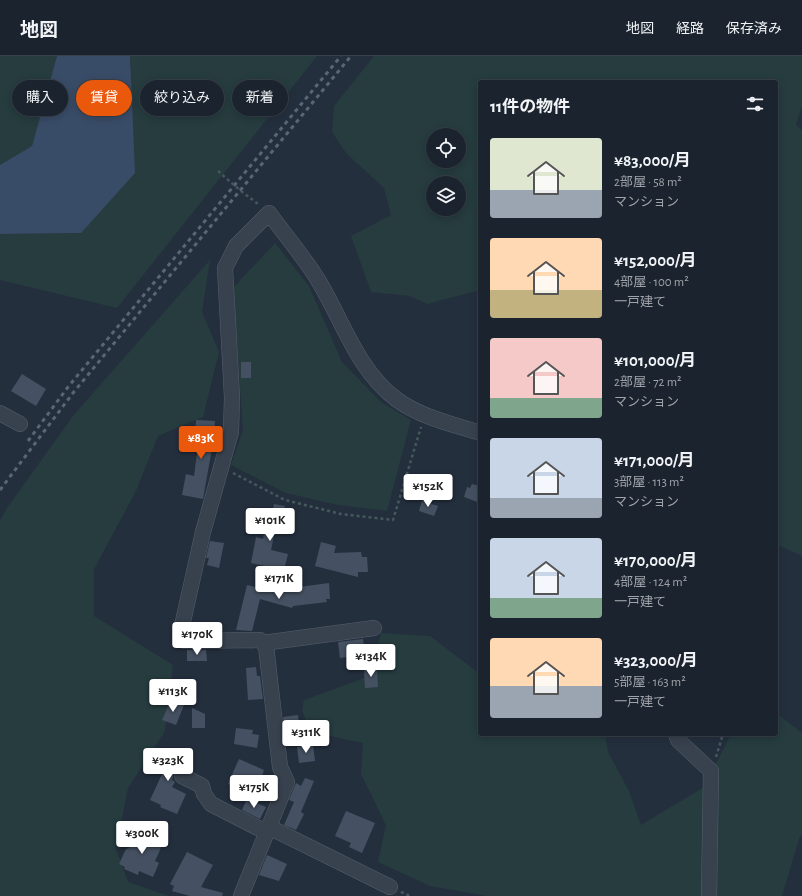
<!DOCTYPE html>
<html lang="ja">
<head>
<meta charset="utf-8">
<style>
  body { margin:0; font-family:"Alegreya Sans","Noto Sans JP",sans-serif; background:#282f3a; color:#f1f3f6; height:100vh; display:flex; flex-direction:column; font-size:15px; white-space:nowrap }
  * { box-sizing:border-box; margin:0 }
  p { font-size:13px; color:#a0a4aa }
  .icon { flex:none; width:22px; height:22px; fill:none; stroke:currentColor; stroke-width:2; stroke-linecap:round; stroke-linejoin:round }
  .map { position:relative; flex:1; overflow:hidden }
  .details { position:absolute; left:478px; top:24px; width:300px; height:656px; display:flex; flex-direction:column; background:#1b232e; border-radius:4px; box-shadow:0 2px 10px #0003,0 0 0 1px #39404a }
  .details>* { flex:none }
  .top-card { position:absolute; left:12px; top:24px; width:380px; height:36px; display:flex; gap:8px }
  .fabs { position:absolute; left:426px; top:72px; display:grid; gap:8px }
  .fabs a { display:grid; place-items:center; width:40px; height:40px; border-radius:50%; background:#1b232e; box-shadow:0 2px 10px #0003,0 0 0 1px #39404a; font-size:20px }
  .price { position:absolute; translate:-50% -34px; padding:0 9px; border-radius:4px; background:#fff; color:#222; font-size:13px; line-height:26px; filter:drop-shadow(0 1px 2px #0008) }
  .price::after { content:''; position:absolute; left:50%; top:24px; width:12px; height:9px; margin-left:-6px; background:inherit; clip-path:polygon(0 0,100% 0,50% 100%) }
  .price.active { background:#ea580c; color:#fff }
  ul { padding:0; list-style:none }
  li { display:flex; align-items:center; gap:12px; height:100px; padding:0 12px }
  li span { display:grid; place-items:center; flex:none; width:112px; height:80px; border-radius:4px; color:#555 }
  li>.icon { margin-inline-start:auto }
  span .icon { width:48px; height:48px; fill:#fffc; stroke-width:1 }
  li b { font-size:17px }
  h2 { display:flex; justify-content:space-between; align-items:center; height:48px; padding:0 12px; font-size:17px }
  .pill { padding:0 14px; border-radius:18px; background:#1b232e; box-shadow:0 2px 10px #0003,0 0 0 1px #39404a; font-size:14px; line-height:36px }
  .pill.active { background:#ea580c; color:#fff }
  header { display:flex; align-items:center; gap:24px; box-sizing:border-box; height:56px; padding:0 20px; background:#1b232e; border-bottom:1px solid #39404a }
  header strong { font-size:19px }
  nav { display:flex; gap:22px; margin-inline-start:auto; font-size:14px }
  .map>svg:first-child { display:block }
  .green { fill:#263c3f; fill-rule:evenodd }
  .water { fill:#394c67 }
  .building { fill:#455162 }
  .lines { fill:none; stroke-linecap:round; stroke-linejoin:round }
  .minor-casing { stroke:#565f6c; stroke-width:16 }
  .path { stroke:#44595c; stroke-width:2.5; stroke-dasharray:3 3; stroke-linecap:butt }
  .minor { stroke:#38414e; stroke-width:15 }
  .rail { stroke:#5a6575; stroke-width:3; stroke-dasharray:4 4; stroke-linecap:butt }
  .path-bridge { stroke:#44595c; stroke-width:2.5; stroke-dasharray:3 3; stroke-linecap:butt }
</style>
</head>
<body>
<header>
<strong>地図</strong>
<nav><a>地図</a><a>経路</a><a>保存済み</a></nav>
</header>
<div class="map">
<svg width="802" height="840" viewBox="0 0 802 840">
  <rect width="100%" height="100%" fill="#242f3e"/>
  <g class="green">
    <polygon points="0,0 57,0 32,90 0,109"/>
    <polygon points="130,0 317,0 117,252 0,224 0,178 81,177 131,11"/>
    <path d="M374 0H802V50L796 69 802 74V500L776 488V26H480V234L427 248 410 240 371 236 351 180 391 159 384 132 346 97 332 76 334 50ZM433 79H459V105H433ZM433 127H459V153H433Z"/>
    <polygon points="275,187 309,230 342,306 381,346 411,364 387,455 338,449 286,437 231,409 243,374 233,232"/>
    <polygon points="210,204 202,256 219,296 203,361 158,380 136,435 94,513 94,560 173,609 165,675 128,732 116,793 128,826 169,840 0,840 0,465 7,452 73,360"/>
    <polygon points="381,577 430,580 480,618 480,678 605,678 608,696 629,735 641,769 704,731 731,678 776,678 776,657 802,677 802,779 800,780 782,840 487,840 430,830 378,806 386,769 361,718 363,687 310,676 302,654 304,644 370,620"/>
  </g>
  <polygon class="water" points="57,0 130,0 135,117 81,177 0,178 0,109 32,90"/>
  <g class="building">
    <rect x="241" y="306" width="10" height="16"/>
    <polygon points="22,318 46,333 36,350 11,335"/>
    <polygon points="196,364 215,365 214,381 203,443 182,439 186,418 194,420 199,381 195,381"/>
    <polygon points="472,428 480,430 480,447 464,441 467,431 470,432"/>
    <polygon points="422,445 438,450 434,460 419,455"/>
    <polygon points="274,448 285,450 281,472 276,471 271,494 288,498 284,514 251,507 256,481 263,483 267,457 272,458"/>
    <polygon points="210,485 224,487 219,512 207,509 209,502 206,502"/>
    <polygon points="321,486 336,490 334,497 361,496 362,501 367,501 368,516 358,516 358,521 315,510"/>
    <polygon points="277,526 299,531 329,527 330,543 326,543 327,546 293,550 292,552 260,543 252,575 236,574 247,529 274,536"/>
    <polygon points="363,583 365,599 340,602 338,586"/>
    <polygon points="187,594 206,594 207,605 187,605"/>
    <polygon points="256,611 257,620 260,620 263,643 248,644 246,612"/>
    <polygon points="377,613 378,631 365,632 364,614"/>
    <polygon points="173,644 184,649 176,669 162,664 169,648 171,649"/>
    <polygon points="192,652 205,658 205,672 192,672"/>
    <polygon points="298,659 300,677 285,679 283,661"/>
    <polygon points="236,672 253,674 252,678 259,679 257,692 234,688"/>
    <polygon points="313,689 315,705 299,707 297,691"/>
    <polygon points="160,692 182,697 174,716 172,724 175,726 172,731 186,738 177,758 160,751 161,749 150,744 163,716 153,712"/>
    <polygon points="239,703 264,714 262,720 265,721 257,740 228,728"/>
    <polygon points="305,722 314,725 301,756 304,758 296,774 284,769 294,746 289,744 296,727 301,730"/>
    <polygon points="247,743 266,751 260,763 242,754"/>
    <polygon points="346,755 375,767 362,797 349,791 351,787 335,780"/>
    <polygon points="143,775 164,785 155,805 159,807 153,821 139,815 138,819 124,813 125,811 119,808 126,793 129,792 137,776 142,778"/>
    <polygon points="187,796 213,809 201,831 223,837 222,840 190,840 172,835 174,830 170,828"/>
    <polygon points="267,799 287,808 279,825 259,819"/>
  </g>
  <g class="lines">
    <g class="minor-casing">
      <g id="minor">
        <polyline points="0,357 20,368"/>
        <polyline points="263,587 374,572"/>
        <polyline points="676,678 678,684 711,715 709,840"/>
        <polyline points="182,720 202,730 204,738 211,748 266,776"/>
        <polyline points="269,771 390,831"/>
        <path d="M241 840 287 726 280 711 266 590 260 584 184 585 182 570 203 476 231 376 232 341 225 212 236 190 269 157C285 179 304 201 318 224 342 263 357 314 396 343 420 361 452 368 480 377"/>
      </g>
    </g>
    <g class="path">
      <polyline points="218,115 227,123"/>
      <polyline points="241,135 258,148"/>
      <polyline points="233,417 285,444 341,458 393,464 421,371"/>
      <polyline points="716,701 723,678"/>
      <polyline points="401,836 410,840"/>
    </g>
    <use href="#minor" class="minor"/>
    <g class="rail">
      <polyline points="28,385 68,331 341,0"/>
      <polyline points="0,434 73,337 351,0"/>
    </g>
    <polyline class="path-bridge" points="227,123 241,135"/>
  </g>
</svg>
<div class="fabs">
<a><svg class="icon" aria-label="locate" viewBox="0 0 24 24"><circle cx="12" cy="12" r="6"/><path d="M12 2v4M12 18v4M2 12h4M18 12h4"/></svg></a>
<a><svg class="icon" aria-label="layers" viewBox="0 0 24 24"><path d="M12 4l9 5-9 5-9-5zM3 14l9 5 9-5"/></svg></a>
</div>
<b class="price active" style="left:201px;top:404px">¥83K</b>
<b class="price" style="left:428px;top:452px">¥152K</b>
<b class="price" style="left:270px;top:486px">¥101K</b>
<b class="price" style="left:279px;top:544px">¥171K</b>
<b class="price" style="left:197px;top:600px">¥170K</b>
<b class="price" style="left:371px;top:622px">¥134K</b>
<b class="price" style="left:173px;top:657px">¥113K</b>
<b class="price" style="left:306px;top:698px">¥311K</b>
<b class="price" style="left:168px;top:726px">¥323K</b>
<b class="price" style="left:254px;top:753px">¥175K</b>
<b class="price" style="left:142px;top:799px">¥300K</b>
<div class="top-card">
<a class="pill">購入</a>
<a class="pill active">賃貸</a>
<a class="pill">絞り込み</a>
<a class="pill">新着</a>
</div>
<section class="details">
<h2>11件の物件<svg class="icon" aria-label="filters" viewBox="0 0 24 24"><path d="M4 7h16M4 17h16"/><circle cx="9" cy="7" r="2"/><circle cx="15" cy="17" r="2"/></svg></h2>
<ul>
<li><span style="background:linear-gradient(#dfe7d0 65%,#9aa5b1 0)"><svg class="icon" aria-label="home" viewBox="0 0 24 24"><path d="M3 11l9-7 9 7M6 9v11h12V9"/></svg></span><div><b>¥83,000/月</b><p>2部屋 · 58 m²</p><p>マンション</p></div></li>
<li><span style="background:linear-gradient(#ffd9b3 65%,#c2b280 0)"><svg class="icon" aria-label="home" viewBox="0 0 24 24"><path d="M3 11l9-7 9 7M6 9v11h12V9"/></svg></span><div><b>¥152,000/月</b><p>4部屋 · 100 m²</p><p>一戸建て</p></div></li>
<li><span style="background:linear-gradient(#f6c9c9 75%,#7fa58c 0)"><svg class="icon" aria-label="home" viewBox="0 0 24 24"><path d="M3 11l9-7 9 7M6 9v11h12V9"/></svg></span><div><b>¥101,000/月</b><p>2部屋 · 72 m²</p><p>マンション</p></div></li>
<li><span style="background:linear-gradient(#c9d6e8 75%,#9aa5b1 0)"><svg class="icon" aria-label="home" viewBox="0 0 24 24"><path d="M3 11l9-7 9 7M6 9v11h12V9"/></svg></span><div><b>¥171,000/月</b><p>3部屋 · 113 m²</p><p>マンション</p></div></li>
<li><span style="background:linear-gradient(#c9d6e8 75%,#7fa58c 0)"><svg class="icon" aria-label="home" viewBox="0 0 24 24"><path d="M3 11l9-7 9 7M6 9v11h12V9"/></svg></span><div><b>¥170,000/月</b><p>4部屋 · 124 m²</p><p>一戸建て</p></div></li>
<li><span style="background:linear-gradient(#ffd9b3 60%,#9aa5b1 0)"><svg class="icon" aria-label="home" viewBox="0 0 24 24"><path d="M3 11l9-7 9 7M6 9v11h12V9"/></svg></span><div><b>¥323,000/月</b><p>5部屋 · 163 m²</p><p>一戸建て</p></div></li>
</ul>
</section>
</div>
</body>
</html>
